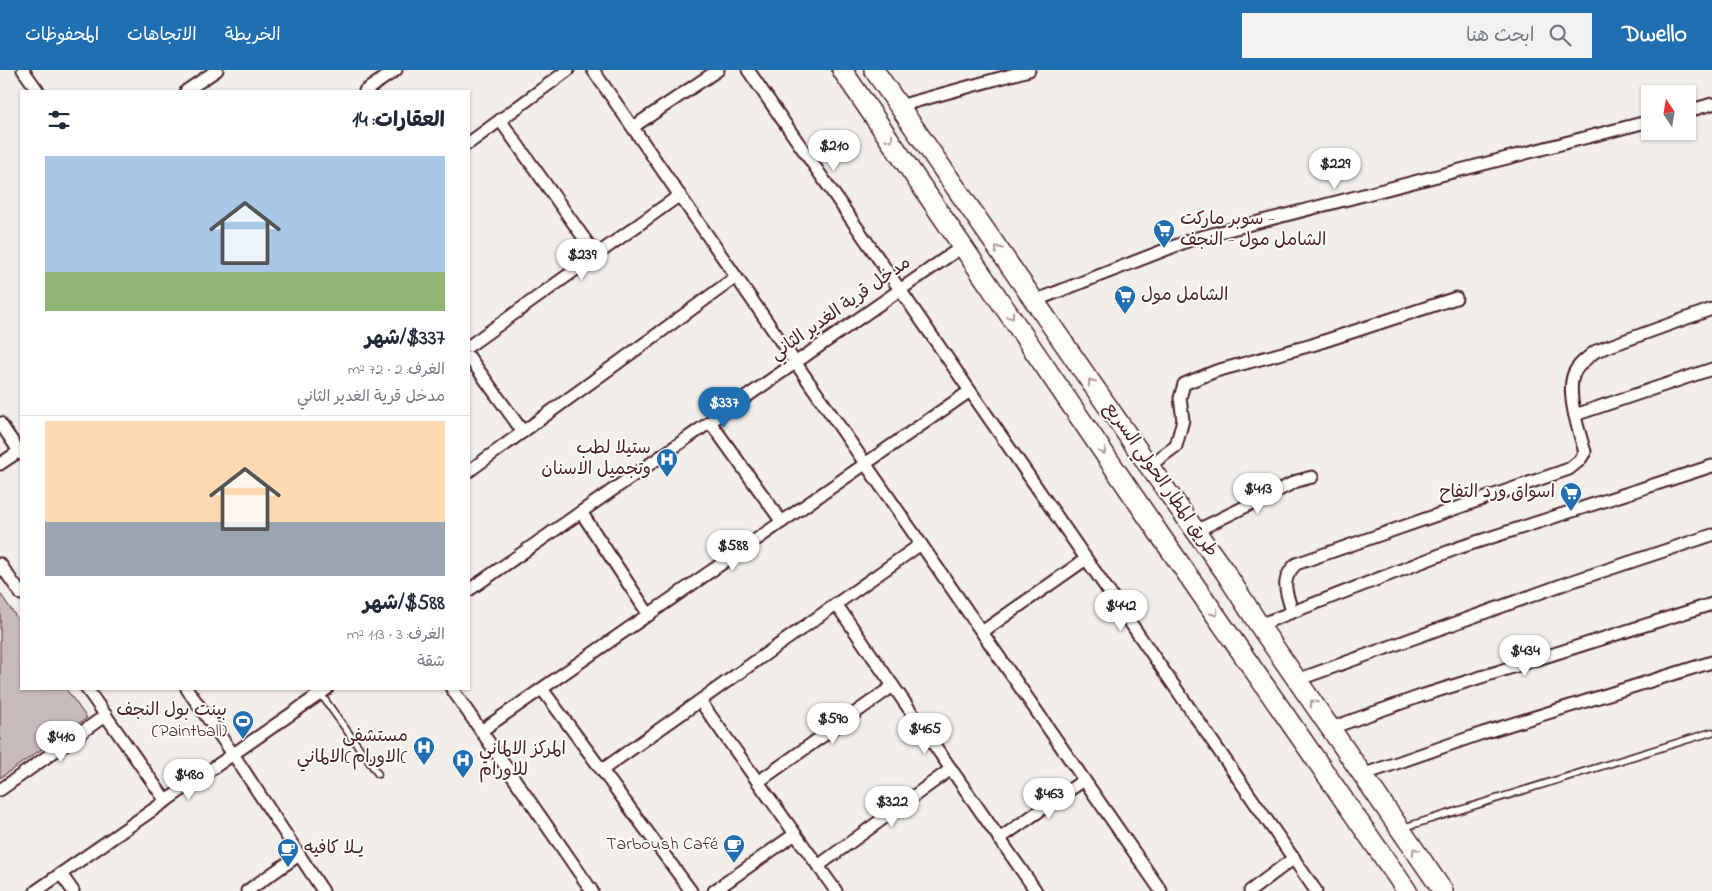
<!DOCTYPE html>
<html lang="ar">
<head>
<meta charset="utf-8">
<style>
  body { margin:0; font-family:"Indie Flower","Playpen Sans Arabic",sans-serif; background:#f2f2f3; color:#1f2937; direction:rtl; height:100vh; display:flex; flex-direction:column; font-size:19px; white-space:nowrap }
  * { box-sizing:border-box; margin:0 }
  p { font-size:16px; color:#747a83 }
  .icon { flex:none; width:28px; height:28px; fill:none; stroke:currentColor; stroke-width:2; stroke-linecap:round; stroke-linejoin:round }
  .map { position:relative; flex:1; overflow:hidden; direction:ltr }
  .details { position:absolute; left:20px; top:20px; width:450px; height:600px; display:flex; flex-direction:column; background:#fff; border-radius:0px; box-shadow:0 1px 4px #0004; direction:rtl }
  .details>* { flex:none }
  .needle { width:32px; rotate:348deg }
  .tools { position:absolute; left:1641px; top:15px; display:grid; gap:10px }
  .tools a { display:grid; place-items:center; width:55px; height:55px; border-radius:0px; background:#fff; box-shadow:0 1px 4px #0004; font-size:25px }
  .price { position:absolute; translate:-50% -42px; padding:0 11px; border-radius:18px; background:#fff; color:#222; font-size:16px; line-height:32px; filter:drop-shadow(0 1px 2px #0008) }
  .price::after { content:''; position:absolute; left:50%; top:30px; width:15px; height:11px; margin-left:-8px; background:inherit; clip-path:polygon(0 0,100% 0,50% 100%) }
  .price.on { background:#1f6fb2; color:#fff }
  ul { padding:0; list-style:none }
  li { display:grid; align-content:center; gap:10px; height:265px; padding:0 25px }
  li+li { border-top:1px solid #e0e1e3 }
  li span { display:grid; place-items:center; height:155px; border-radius:0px; color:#555 }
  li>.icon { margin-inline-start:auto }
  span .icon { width:90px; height:90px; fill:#fffc; stroke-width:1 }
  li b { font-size:21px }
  h2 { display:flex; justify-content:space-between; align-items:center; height:60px; padding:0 25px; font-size:21px }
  header { display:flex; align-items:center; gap:30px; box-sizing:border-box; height:70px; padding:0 25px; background:#1f6fb2; color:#fff }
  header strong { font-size:24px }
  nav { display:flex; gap:28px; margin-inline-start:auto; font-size:18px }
  .search { width:350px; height:45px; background:#f2f2f3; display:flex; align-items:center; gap:12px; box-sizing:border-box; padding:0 18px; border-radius:0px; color:#747a83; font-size:19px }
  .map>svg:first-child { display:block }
  .building { fill:#c8bbbb; stroke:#4a1f2b }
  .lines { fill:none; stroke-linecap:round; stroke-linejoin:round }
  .service-casing { stroke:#4a1f2b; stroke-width:9 }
  .minor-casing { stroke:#4a1f2b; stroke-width:15 }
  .trunk-casing { stroke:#4a1f2b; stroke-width:22 }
  .service { stroke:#fdfcf7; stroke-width:5.5 }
  .minor { stroke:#fdfcf7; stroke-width:11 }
  .trunk { stroke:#fdfcf7; stroke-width:19 }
  .oneway { stroke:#ac999b }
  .labels { text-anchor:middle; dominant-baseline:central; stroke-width:4; stroke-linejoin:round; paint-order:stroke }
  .poi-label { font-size:18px; fill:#4a1f2b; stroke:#fdfcf7; text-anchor:end }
  .street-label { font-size:18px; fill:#4a1f2b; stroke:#fdfcf7 }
</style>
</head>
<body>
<header>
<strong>Dwello</strong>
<div class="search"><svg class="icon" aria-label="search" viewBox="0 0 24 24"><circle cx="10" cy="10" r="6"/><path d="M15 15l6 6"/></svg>ابحث هنا</div>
<nav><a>الخريطة</a><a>الاتجاهات</a><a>المحفوظات</a></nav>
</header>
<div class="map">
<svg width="1712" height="821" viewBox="0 0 1712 821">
  <rect width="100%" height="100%" fill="#f2efeb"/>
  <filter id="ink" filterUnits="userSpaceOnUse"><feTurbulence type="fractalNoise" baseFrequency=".02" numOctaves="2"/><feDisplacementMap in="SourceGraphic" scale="10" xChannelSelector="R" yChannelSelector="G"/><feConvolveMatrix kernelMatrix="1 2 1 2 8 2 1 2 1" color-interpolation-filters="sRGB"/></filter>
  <g filter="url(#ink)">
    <polygon class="building" points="0,523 21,554 21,619 66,619 87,648 0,708"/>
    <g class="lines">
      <g class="service-casing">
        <g id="service">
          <polyline points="320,623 378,704"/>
          <polyline points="1402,758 1712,662"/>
        </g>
      </g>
      <g class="minor-casing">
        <g id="minor">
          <polyline points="23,0 38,21"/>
          <polyline points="593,0 1161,821"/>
          <polyline points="748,0 1316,821"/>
          <polyline points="186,21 217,0"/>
          <polyline points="365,21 396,0"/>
          <polyline points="899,36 1029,0"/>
          <polyline points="1688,41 1712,34"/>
          <polyline points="500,50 596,185"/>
          <polyline points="633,57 718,0"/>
          <polyline points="469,73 568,0"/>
          <polyline points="1034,231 1193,169 1650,51"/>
          <polyline points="469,276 680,125"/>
          <polyline points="469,287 523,362"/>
          <polyline points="1575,345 1712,299"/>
          <polyline points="710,352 782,452"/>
          <polyline points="0,353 21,384"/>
          <polyline points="0,394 21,380"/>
          <polyline points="1149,396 1176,376 1183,350 1180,328 1184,314 1216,301 1312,275 1456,228"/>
          <polyline points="469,401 736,207"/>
          <polyline points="581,442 649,545"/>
          <polyline points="1196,461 1297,411 1312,407"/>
          <polyline points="0,494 21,524"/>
          <polyline points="469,520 963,176"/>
          <polyline points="836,534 1036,821"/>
          <path d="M1292 542C1287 522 1279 511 1296 494L1569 399 1579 391 1585 382C1579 362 1567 326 1573 306 1576 296 1588 287 1596 281L1712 239"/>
          <polyline points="1259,555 1458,478 1712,396"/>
          <polyline points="982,562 1086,489"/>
          <polyline points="1297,610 1567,513 1712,465"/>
          <polyline points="87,619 166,731"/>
          <polyline points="187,619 233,684 323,821"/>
          <polyline points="452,619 592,821"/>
          <polyline points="542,619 691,821"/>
          <polyline points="700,631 836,821"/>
          <polyline points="1331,658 1421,626 1712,534"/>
          <polyline points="481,661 970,321"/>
          <polyline points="602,700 921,474"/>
          <polyline points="1362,705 1483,663 1712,592"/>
          <polyline points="758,712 893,616"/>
          <polyline points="0,720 106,645"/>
          <polyline points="999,769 1084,710"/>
          <polyline points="818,796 951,699"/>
          <polyline points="61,804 73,821"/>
          <polyline points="36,821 327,619"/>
          <polyline points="247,821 299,785"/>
          <polyline points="714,821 795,764"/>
          <polyline points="1250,821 1294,788"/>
        </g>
      </g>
      <g class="trunk-casing">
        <g id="trunk">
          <polyline points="842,0 1160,465 1407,821"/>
          <polyline points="874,0 1149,396 1225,502 1259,555 1443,821"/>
        </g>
      </g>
      <use href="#service" class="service"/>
      <use href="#minor" class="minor"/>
      <use href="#trunk" class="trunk"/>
    </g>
    <defs><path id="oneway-chevron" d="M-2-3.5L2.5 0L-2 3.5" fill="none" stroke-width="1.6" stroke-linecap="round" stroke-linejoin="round" transform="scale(1.25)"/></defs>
    <g class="oneway">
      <use href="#oneway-chevron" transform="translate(890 69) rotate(55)"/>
      <use href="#oneway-chevron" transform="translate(998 179) rotate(-125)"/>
      <use href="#oneway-chevron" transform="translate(1011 246) rotate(56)"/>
      <use href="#oneway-chevron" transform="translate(1091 312) rotate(-125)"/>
      <use href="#oneway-chevron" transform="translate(1103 381) rotate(56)"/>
      <use href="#oneway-chevron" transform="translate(1215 543) rotate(55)"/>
      <use href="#oneway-chevron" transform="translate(1313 633) rotate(-125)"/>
      <use href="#oneway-chevron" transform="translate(1415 781) rotate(-125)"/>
    </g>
  </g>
  <defs>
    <g id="supermarket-pin" transform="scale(1.125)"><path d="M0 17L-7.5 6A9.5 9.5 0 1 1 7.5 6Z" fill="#1f6fb2" stroke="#fdfcf7"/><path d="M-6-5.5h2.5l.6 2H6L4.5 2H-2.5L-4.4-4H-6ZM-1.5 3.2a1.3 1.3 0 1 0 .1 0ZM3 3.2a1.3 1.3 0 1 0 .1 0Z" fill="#fff"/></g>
    <g id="hospital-pin" transform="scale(1.125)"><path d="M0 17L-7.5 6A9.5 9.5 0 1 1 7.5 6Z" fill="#1f6fb2" stroke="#fdfcf7"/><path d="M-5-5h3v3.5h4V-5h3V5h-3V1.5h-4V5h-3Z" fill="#fff"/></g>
    <g id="stadium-pin" transform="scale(1.125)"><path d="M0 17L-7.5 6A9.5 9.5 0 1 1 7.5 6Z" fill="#1f6fb2" stroke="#fdfcf7"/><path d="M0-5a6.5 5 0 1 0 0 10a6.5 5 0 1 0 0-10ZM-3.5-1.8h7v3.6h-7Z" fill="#fff"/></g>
    <g id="cafe-pin" transform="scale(1.125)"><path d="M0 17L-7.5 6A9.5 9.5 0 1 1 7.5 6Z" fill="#1f6fb2" stroke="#fdfcf7"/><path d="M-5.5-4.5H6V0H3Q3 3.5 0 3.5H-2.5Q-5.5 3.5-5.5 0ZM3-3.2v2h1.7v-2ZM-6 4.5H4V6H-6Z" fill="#fff"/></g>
  </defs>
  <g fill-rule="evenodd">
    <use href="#supermarket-pin" x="1164" y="160"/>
    <use href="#supermarket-pin" x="1125" y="226"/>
    <use href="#hospital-pin" x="667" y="389"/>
    <use href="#supermarket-pin" x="1571" y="423"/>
    <use href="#stadium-pin" x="243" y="651"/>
    <use href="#hospital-pin" x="424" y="677"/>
    <use href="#hospital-pin" x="463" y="690"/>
    <use href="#cafe-pin" x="734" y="775"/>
    <use href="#cafe-pin" x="288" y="779"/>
  </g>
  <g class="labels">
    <g class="poi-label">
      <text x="1180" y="150" text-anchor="start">سوبر ماركت -<tspan x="1180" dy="21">الشامل مول - النجف</tspan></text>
      <text x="1141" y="226" text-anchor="start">الشامل مول</text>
      <text x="651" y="379">ستيلا لطب<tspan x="651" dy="21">وتجميل الاسنان</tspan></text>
      <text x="1555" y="423">اسواق ورد التفاح</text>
      <text x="227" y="641">بينت بول النجف<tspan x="227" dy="21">(Paintball)</tspan></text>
      <text x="408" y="667">مستشفى<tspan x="408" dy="21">الاورام)الالماني(</tspan></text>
      <text x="479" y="680" text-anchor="start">المركز الالماني<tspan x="479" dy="21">للاورام</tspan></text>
      <text x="718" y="775">Tarboush Café</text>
      <text x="304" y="779" text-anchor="start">يـلا كافيه</text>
    </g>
    <g class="street-label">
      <text transform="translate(841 239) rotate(-35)">مدخل قرية الغدير الثاني</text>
      <text transform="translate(1160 410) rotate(55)">طريق المطار الحولي السريع</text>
    </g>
  </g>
</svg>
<div class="tools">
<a><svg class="needle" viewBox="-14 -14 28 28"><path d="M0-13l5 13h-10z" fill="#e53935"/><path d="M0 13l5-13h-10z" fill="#747a83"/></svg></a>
</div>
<b class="price" style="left:834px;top:102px">$210</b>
<b class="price" style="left:1335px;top:120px">$229</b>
<b class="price" style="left:582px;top:211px">$239</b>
<b class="price on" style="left:724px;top:359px">$337</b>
<b class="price" style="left:1258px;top:445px">$413</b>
<b class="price" style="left:733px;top:502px">$588</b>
<b class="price" style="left:1121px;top:562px">$442</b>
<b class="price" style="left:1525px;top:607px">$434</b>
<b class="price" style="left:833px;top:675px">$590</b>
<b class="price" style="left:925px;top:685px">$465</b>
<b class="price" style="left:61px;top:693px">$410</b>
<b class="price" style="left:189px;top:731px">$480</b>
<b class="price" style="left:1049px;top:750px">$463</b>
<b class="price" style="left:892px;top:758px">$322</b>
<section class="details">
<h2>العقارات: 14<svg class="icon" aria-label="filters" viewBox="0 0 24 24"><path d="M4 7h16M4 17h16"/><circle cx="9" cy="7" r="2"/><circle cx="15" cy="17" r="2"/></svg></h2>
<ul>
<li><span style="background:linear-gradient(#a9c7e8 75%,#8fb573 0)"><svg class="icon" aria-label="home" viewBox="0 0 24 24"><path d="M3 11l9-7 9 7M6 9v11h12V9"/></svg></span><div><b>$337/شهر</b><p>الغرف: 2 · 72 m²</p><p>مدخل قرية الغدير الثاني</p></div></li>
<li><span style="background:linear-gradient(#ffd9b3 65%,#9aa5b1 0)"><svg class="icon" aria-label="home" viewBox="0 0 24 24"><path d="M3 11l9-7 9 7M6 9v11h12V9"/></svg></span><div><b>$588/شهر</b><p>الغرف: 3 · 113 m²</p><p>شقة</p></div></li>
</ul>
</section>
</div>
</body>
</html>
